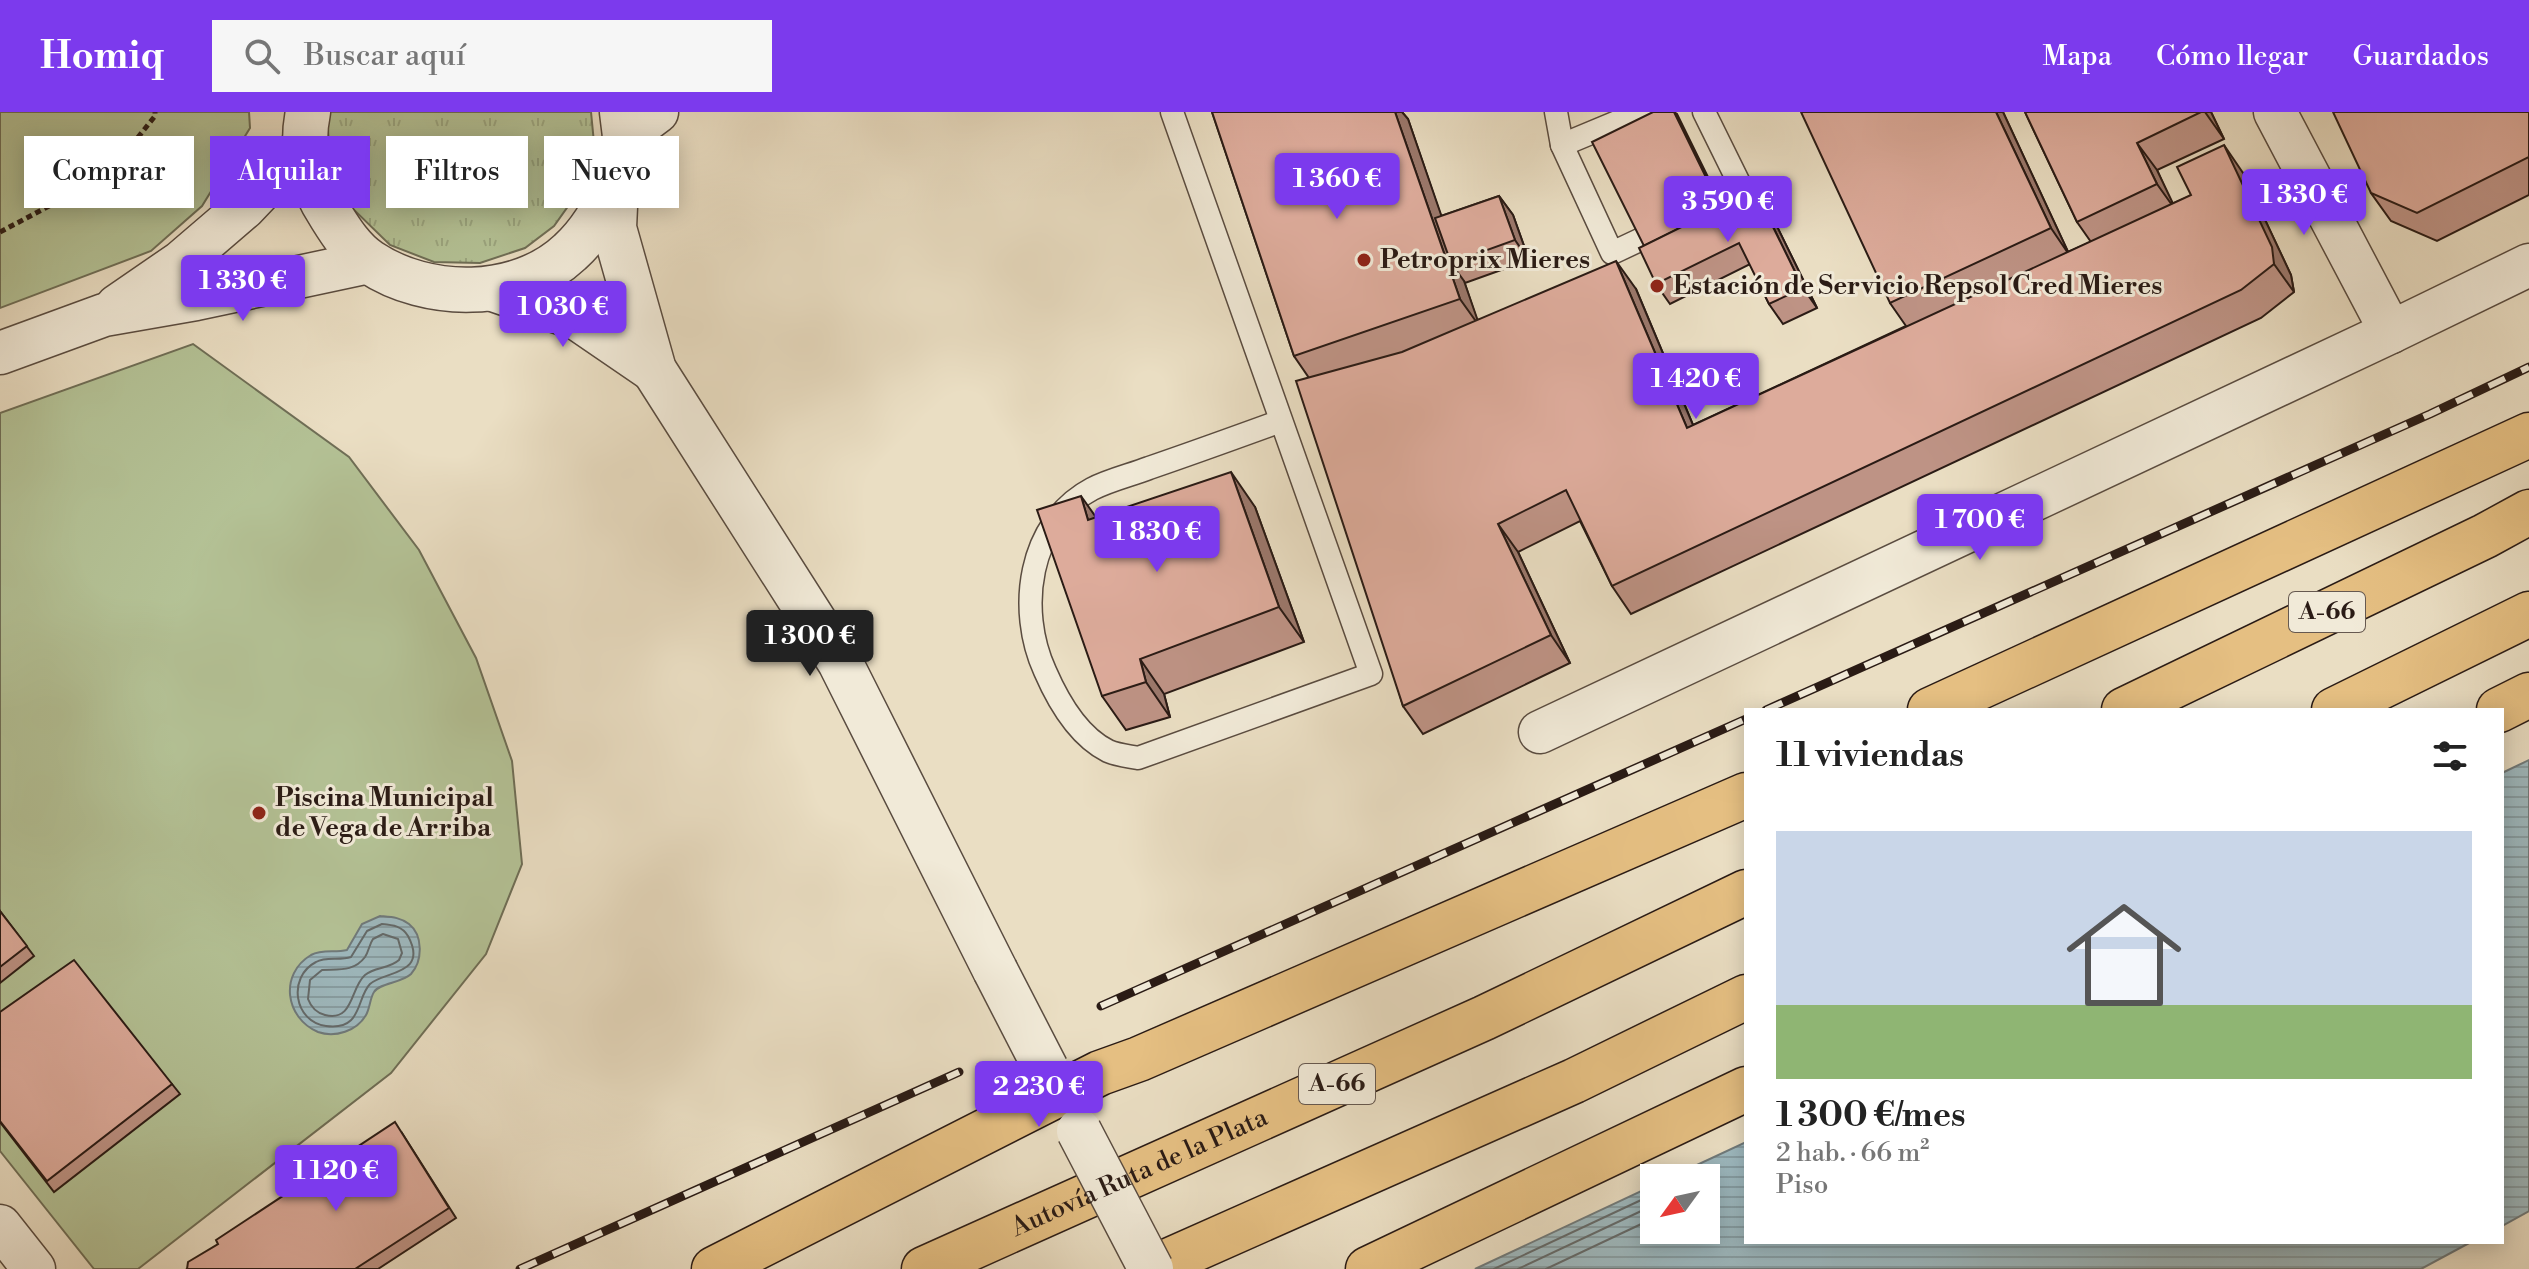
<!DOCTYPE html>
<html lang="es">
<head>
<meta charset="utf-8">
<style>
  body { margin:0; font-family:"Libre Bodoni",serif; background:#f6f6f6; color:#222; height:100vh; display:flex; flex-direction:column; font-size:30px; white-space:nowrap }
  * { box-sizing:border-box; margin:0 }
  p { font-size:26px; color:#767676 }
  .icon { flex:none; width:44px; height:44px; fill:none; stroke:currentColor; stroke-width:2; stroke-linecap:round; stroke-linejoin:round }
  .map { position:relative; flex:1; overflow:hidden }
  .drawer { position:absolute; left:1744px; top:596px; width:760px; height:536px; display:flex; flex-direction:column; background:#fff; border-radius:0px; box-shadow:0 4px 20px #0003 }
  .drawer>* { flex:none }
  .banner { position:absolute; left:24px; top:24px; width:760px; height:72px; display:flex; gap:16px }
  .needle { width:52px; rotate:237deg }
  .buttons { position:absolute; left:1640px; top:1052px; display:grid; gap:16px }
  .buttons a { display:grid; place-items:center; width:80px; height:80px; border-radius:0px; background:#fff; box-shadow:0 4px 20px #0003; font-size:40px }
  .price { position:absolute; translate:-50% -68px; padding:0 18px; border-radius:8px; background:#7c3aed; color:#fff; font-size:26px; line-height:52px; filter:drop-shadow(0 2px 4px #0008) }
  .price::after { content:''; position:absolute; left:50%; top:48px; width:24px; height:18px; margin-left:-12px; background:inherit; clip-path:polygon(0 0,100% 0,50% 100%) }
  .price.current { background:#222; color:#fff }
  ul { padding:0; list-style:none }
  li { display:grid; align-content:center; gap:16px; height:424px; padding:0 32px }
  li+li { border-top:2px solid #e0e0e0 }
  li span { display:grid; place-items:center; height:248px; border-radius:0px; color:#555 }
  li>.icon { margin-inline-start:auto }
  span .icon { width:144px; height:144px; fill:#fffc; stroke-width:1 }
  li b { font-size:34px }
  h2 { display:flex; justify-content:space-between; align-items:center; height:96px; padding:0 32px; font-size:34px }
  .tag { padding:0 28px; border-radius:0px; background:#fff; box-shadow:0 4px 20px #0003; font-size:28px; line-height:72px }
  .tag.current { background:#7c3aed; color:#fff }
  header { display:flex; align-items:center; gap:48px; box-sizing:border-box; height:112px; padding:0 40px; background:#7c3aed; color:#fff }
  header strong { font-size:38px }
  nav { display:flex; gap:44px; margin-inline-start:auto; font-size:28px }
  .search { width:560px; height:72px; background:#f6f6f6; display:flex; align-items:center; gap:20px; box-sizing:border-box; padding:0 28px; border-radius:0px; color:#767676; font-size:30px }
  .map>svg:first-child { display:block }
  .grass { fill:url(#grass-tufts); stroke:#6f6e56; stroke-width:2 }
  .pitch { fill:#b4c296; stroke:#6f6e56; stroke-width:2 }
  .water { fill:url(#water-rules); stroke:#707a7b; stroke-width:2 }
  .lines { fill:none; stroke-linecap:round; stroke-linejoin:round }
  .shore { stroke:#646a6a; stroke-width:2 }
  .service-casing { stroke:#5a4c40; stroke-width:25 }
  .minor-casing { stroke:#5a4c40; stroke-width:45 }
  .tertiary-casing { stroke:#5a4c40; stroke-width:47 }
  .motorway-casing { stroke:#2a1b15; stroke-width:47 }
  .path { stroke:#2a1b15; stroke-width:5; stroke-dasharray:6 4; stroke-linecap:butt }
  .service { stroke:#f1ead8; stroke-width:22 }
  .minor { stroke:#f1ead8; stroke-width:42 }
  .tertiary { stroke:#f1ead8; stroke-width:44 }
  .motorway { stroke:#e5bf82; stroke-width:44 }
  .rail-casing { stroke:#2a1b15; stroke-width:9 }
  .rail { stroke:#f1ead8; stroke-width:6; stroke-dasharray:18; stroke-linecap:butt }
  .tertiary-bridge-casing { stroke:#5a4c40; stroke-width:47; stroke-linecap:butt }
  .tertiary-bridge { stroke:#f1ead8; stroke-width:44 }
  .wall { fill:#be9385; stroke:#2a1b15; stroke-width:2 }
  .shaded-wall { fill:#9b786c; stroke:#2a1b15; stroke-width:2 }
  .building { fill:#ddab9b; stroke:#2a1b15; stroke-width:2 }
  .poi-dot { fill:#8f2418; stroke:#f1ead8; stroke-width:3 }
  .labels { text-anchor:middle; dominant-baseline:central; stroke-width:6; stroke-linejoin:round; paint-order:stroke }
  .shield { fill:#f1ead8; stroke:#665950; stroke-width:2 }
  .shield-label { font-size:24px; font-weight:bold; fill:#2a1b15 }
  .poi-label { font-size:26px; font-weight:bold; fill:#2a1b15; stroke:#f1ead8; text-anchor:start }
  .street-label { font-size:26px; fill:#2a1b15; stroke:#f1ead8 }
</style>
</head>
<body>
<header>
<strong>Homiq</strong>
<div class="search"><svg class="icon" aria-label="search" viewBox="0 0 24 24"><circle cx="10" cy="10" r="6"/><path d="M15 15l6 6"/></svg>Buscar aquí</div>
<nav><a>Mapa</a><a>Cómo llegar</a><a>Guardados</a></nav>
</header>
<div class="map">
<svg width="2529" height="1157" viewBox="0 0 2529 1157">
  <defs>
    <pattern id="grass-tufts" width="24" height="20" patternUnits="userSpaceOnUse" patternTransform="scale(2)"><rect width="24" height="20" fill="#b4c296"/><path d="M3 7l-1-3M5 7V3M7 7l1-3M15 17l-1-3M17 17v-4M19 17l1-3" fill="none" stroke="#9ba680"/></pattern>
    <pattern id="water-rules" width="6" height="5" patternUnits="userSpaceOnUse" patternTransform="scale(2)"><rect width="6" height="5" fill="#9eb9bf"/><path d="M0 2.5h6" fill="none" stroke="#889ea3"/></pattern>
  </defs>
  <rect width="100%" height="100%" fill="#eadec3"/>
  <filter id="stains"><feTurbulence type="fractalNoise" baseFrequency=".0025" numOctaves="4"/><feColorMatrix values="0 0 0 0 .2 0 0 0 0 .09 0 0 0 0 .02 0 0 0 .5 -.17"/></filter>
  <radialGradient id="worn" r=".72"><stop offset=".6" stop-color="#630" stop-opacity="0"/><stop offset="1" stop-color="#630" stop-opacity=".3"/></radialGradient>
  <polygon class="grass" points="327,0 591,0 594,31 581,76 554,114 525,136 480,151 434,150 390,133 349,93 330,51"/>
  <g class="pitch">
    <polygon points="0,0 249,0 250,16 202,94 151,139 0,196"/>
    <polygon points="193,232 349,345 419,438 476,546 512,649 522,752 486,842 391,961 138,1157 94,1157 0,1039 0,301"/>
  </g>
  <g class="water">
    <polygon points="2529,648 2529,1099 2502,1114 2502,661"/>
    <path d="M380 804C391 805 400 805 409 812 423 823 423 849 411 862 402 871 379 871 374 880 370 886 370 896 366 903 357 919 335 926 318 920 285 906 279 862 311 843 322 837 335 841 347 838L362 812Z"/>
    <polygon points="1746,1030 1746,1130 2471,1130 2421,1157 1475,1157 1654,1073 1654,1118 1706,1118 1706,1066 1669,1066"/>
  </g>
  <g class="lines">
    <g class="shore">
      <path d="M382 812C393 813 402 814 408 824 429 863 384 859 370 872 356 886 363 919 326 914 294 910 287 865 316 850 326 844 340 849 351 845L367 819Z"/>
      <path d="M383 822 398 827 402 841 399 848C389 857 375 855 365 863 350 876 354 910 325 903 317 901 311 895 308 887L310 868 322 858C338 857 354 860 365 845 369 839 369 833 373 827Z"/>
      <polyline points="1494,1157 1654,1082"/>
      <polyline points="1518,1157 1654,1093"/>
      <polyline points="1546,1157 1654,1106"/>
    </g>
    <g class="service-casing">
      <g id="service">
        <path d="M1172 0 1371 562 1138 646C1128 644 1117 643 1108 639 1078 624 1058 589 1045 559 1017 498 1028 411 1092 377 1109 368 1131 363 1149 356 1193 341 1237 325 1281 309"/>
        <polyline points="1556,0 1562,33 1612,141 1665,116"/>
        <polyline points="1704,0 1743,79 1721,89"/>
        <polyline points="1562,33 1641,0"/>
      </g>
    </g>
    <g class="minor-casing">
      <g id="minor">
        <polyline points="2275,0 2391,220"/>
        <polyline points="625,24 657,0"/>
        <polyline points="117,194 181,150 244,96 303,34"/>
        <polyline points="0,241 104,203 196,187 369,150"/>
        <polyline points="1540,620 2391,220 2529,153"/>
        <polyline points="0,1114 34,1157"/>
      </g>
    </g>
    <g class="tertiary-casing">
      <g id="tertiary">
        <path d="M308 0C300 39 309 70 331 104 341 120 353 139 370 150 427 188 518 189 570 140 590 122 602 100 615 75"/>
        <polyline points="622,0 625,24 616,73 614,116 654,258 840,550 995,858"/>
        <polyline points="493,177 578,206 654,258"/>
      </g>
    </g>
    <g class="motorway-casing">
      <g id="motorway">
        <polyline points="1930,598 2529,323"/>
        <polyline points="2124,598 2485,424 2529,400"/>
        <polyline points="2334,598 2529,502"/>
        <polyline points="2499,598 2529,583"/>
        <polyline points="714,1157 1100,961 1139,947 1746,683"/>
        <path id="s1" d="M924 1157 1484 906 1746 780"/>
        <polyline points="1150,1157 1574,969 1746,885"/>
        <polyline points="1368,1157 1746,977"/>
      </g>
    </g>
    <polyline class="path" points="0,120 108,63 155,4 155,0"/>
    <use href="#service" class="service"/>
    <use href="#minor" class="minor"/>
    <use href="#tertiary" class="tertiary"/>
    <use href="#motorway" class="motorway"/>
    <g class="rail-casing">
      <g id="rail">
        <polyline points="1766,598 2430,302 2529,255"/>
        <polyline points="1101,894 1746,607"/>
        <polyline points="520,1157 959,960"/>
      </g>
    </g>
    <use href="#rail" class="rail"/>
    <g class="tertiary-bridge-casing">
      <g id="tertiary-bridge">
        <polyline points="995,858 1046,957"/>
        <polyline points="1079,1019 1151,1157"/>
      </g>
    </g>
    <use href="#tertiary-bridge" class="tertiary-bridge"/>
  </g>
  <g class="wall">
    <polygon points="1212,0 1402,0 1408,7 1441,104 1499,84 1513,103 1529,148 1465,171 1464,169 1477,208 1636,177 1693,313 1906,214 1890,191 2003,0 2068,140 2091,130 2077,110 2025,0 2211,0 2224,27 2157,58 2172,92 2243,61 2291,163 2294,180 2261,206 1631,502 1612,474 1580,409 1518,440 1570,551 1423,622 1403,594 1309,266 1294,244"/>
    <polygon points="2529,0 2529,83 2437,129 2391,109 2371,81"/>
    <polygon points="1750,68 1764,88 1817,196 1783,212 1769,192 1750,152 1670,192 1656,172 1644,134 1717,84"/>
    <polygon points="1255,395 1304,530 1164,582 1170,605 1126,618 1102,584 1096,405"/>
    <polygon points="0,799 34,844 0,871"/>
    <polygon points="0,900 172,972 180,982 54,1080 0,1010"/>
    <polygon points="402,1021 456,1106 378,1157 187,1157"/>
  </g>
  <g class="shaded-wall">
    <polygon points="1395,0 1402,0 1408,7 1457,149 1451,151 1464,169 1480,215 1460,187"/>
    <polygon points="1674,0 1677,2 1733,116 1726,106"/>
    <polygon points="1996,0 2003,0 2070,144 2051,116"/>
    <polygon points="2205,0 2211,0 2224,27"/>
    <polygon points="2137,31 2157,58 2177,100 2157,72"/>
    <polygon points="2224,33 2243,61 2291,163 2294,180 2274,152"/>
    <polygon points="1750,68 1764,88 1817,196 1803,176"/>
    <polygon points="1499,84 1513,103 1529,148 1515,128"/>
    <polygon points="1616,149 1636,177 1706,344 1687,316"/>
    <polygon points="1231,360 1255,395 1304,530 1279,495"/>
    <polygon points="1081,384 1105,418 1088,408"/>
    <polygon points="1498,412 1518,440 1570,551 1551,523"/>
    <polygon points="1140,547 1164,582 1170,605 1146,570"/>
  </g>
  <g class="building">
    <polygon points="1212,0 1395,0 1460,187 1294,244"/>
    <polygon points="1653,0 1674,0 1721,96 1644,134 1592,30"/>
    <polygon points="1801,0 1996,0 2051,116 1890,191"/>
    <polygon points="2025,0 2201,0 2137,31 2157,72 2077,110"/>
    <polygon points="2333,0 2529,0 2529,45 2417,101 2371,81"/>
    <polygon points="2224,33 2272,135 2274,152 2241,178 1612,474 1566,378 1498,412 1551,523 1403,594 1296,269 1402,240 1616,149 1687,316 2191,83 2177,55"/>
    <polygon points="1750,68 1803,176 1769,192 1739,131 1656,172 1639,136 1722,95 1717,84"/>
    <polygon points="1499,84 1515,128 1451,151 1435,106"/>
    <polygon points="1231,360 1279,495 1140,547 1146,570 1102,584 1037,398 1081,384 1088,408"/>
    <polygon points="0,799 27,834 0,855"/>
    <polygon points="74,848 172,972 47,1069 0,1009 0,900"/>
    <polygon points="395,1010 449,1096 355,1157 187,1157 188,1150 218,1132 216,1128"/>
  </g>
  <g class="poi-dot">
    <circle cx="1364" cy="148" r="8"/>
    <circle cx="1657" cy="174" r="8"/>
    <circle cx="259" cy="701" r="8"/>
  </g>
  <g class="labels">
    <g class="shield">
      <rect x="2289" y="480" width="76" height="40" rx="6"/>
      <rect x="1299" y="952" width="76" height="40" rx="6"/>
    </g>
    <g class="shield-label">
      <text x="2327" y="500">A-66</text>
      <text x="1337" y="972">A-66</text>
    </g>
    <g class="poi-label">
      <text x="1380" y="148">Petroprix Mieres</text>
      <text x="1673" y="174">Estación de Servicio Repsol Cred Mieres</text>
      <text x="275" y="686">Piscina Municipal<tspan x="275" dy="30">de Vega de Arriba</tspan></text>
    </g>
    <g class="street-label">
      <text stroke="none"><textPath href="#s1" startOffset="236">Autovía Ruta de la Plata</textPath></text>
    </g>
  </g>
  <rect width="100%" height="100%" filter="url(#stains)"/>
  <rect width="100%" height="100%" fill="url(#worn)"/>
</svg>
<div class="buttons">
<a><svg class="needle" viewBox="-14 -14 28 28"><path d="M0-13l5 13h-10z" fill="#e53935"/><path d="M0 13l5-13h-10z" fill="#767676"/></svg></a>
</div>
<b class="price" style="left:1337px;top:109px">1 360 €</b>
<b class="price" style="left:2304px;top:125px">1 330 €</b>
<b class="price" style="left:1728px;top:132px">3 590 €</b>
<b class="price" style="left:243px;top:211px">1 330 €</b>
<b class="price" style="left:563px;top:237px">1 030 €</b>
<b class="price" style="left:1696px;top:309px">1 420 €</b>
<b class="price" style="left:1980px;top:450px">1 700 €</b>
<b class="price" style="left:1157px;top:462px">1 830 €</b>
<b class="price current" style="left:810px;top:566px">1 300 €</b>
<b class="price" style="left:1039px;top:1017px">2 230 €</b>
<b class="price" style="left:336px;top:1101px">1 120 €</b>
<div class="banner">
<a class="tag">Comprar</a>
<a class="tag current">Alquilar</a>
<a class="tag">Filtros</a>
<a class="tag">Nuevo</a>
</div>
<section class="drawer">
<h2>11 viviendas<svg class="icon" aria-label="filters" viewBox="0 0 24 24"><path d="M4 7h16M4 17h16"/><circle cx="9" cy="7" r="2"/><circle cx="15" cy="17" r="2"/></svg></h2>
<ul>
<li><span style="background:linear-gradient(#c9d6e8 70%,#8fb573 0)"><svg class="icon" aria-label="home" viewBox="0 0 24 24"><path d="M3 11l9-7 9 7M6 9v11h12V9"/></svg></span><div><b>1 300 €/mes</b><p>2 hab. · 66 m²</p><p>Piso</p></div></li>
</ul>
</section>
</div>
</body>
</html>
